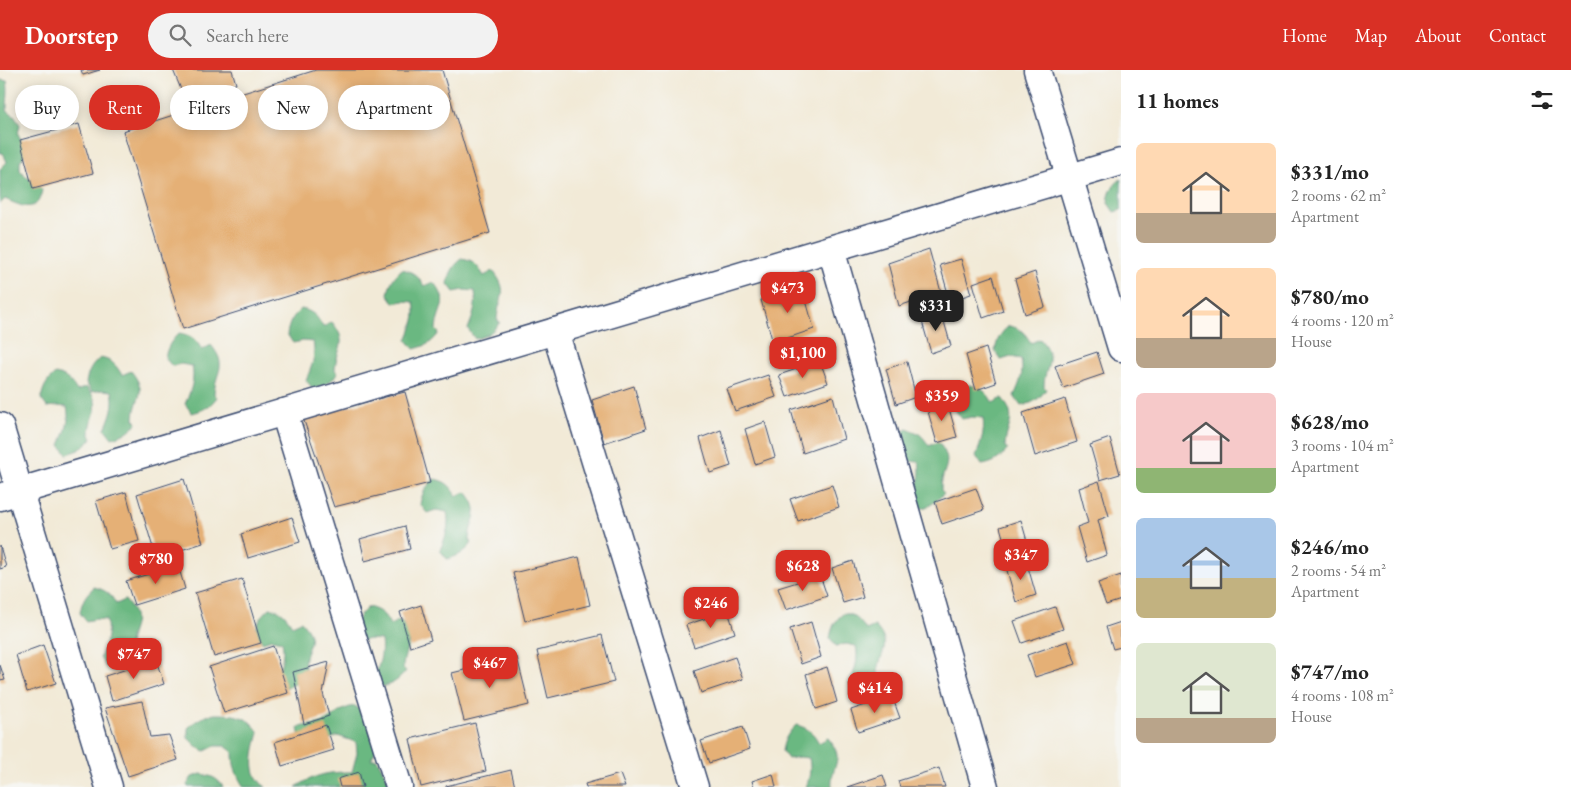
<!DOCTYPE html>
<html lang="en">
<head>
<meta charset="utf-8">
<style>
  body { margin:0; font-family:"EB Garamond",serif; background:#f2f2f2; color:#222; height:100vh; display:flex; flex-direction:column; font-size:19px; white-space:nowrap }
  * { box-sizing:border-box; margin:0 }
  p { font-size:16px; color:#767676 }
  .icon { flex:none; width:28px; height:28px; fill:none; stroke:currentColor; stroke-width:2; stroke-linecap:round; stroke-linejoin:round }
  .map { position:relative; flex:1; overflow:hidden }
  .side { display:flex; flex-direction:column; background:#fff; width:450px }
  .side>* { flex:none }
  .top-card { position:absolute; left:15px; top:15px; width:475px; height:45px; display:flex; gap:10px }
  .price { position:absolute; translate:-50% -42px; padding:0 11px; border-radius:10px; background:#d93025; color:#fff; font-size:16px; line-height:32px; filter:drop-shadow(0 1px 2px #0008) }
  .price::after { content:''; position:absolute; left:50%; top:30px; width:15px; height:11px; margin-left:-8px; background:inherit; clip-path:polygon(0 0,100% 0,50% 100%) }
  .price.selected { background:#222; color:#fff }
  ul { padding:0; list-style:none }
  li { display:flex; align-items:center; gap:15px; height:125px; padding:0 15px }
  li span { display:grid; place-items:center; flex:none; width:140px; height:100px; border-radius:8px; color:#555 }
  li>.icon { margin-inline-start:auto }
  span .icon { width:60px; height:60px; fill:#fffc; stroke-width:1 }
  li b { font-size:21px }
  h2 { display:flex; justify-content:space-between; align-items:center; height:60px; padding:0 15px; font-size:21px }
  .chip { padding:0 18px; border-radius:22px; background:#fff; box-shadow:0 2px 12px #0003; font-size:18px; line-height:45px }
  .chip.selected { background:#d93025; color:#fff }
  header { display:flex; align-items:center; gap:30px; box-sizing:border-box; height:70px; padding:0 25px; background:#d93025; color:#fff }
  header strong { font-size:24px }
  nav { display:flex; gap:28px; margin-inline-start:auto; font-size:18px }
  .search { width:350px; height:45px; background:#f2f2f2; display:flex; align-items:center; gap:12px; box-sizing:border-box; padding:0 18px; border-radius:28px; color:#767676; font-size:19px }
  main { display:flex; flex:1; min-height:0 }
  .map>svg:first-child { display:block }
  .forest { fill:#6bb881; stroke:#437470 }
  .building { fill:#e5b076 }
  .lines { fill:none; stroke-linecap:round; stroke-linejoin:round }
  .minor-casing { stroke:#3b4b70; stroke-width:29 }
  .minor { stroke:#fff; stroke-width:26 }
</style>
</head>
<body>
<header>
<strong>Doorstep</strong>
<div class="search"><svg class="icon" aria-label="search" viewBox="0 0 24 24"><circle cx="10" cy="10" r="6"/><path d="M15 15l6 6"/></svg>Search here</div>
<nav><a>Home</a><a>Map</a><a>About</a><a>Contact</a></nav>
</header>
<main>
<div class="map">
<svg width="1121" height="717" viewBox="0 0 1121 717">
  <rect width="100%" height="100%" fill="#f6f6f2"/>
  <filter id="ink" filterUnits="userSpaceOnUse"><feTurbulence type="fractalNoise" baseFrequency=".02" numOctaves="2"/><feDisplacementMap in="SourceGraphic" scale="10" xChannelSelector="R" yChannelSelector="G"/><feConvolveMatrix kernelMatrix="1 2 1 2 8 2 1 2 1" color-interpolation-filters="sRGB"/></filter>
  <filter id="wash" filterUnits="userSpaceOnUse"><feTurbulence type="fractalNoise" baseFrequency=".0096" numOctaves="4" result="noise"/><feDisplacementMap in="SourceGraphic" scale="20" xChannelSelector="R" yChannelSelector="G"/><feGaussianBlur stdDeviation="1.12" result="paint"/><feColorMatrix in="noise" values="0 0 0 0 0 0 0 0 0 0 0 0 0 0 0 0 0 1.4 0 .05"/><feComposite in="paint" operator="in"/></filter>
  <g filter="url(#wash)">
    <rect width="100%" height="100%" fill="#f2ead7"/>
    <g class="forest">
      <path d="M0 10 7 11C9 21 7 29 7 40L15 46 20 55 18 64 23 73 26 83 20 91V100C27 108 35 112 42 120 38 145 21 136 5 129L0 134V99L7 92 3 83H0Z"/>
      <path d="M1121 109V140L1114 142 1108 133C1109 122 1112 116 1121 109Z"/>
      <path d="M462 189C474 191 478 196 484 206L493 201C511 223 498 227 497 250L500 252C492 263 487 266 475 269L468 259C473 246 477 236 475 221L464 220 454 222 448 214C450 202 453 196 462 189Z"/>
      <path d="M402 199C414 202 418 206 424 216L433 212C452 233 437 238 436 260L439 263C432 273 426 276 414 279L407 270C413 256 417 246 414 232L404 231 394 233 388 224C390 213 393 207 402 199Z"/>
      <path d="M301 239C313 241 317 246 323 257L332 252C350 274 336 277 335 300L338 303C331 312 325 316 313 319L306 310C312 296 316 287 313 272L303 271 293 273 287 264C289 253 292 247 301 239Z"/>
      <path d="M1009 256C1021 258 1025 263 1031 273L1040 269C1058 290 1044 295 1044 317L1046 319C1039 330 1033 333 1021 336L1014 326C1020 313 1024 303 1021 289L1011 287 1001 290 995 281C997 270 1000 263 1009 256Z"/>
      <path d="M179 263C191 265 196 269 202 280L211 275C229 297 215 301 214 324L217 327C210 337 204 340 192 343L185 334C191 320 195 310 192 296L181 294 172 296 165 288C167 277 171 271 179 263Z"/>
      <path d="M100 288C112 290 116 295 122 305L131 301C149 323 135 326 134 349L137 352C130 361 124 365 112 368L105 359C111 345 115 335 112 321L102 320 92 322 86 313C88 302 91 296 100 288Z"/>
      <path d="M55 304C66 306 71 311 77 321L86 317C105 338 90 342 90 365L92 368C85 377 79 381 67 384L60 375C66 361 70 351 67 337L57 336 47 337 41 329C43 318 46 312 55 304Z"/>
      <path d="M970 315C982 318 987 322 993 333L1002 328C1019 350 1006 354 1005 377L1008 379C1000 389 994 393 982 395L976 386C981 373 985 363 983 348L972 347 962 349 956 341C958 330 962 323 970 315Z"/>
      <path d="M906 359C918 361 923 366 929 376L938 372C956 394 941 397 941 420L944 423C936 432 931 436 919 439L912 430C917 416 922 406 919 392L908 391 898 393 894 374 899 366Z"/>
      <path d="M434 409C446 411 451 416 457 426L466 422C484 443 470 448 469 470L472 473C465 483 458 486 447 489L440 480C446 466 450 456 447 442L436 440 427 443 420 434C422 423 426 417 434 409Z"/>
      <path d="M94 517C106 520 111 524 116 534L125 530C144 552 129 556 129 579L131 581C124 591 118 595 106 597L100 588C105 575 110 564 106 550L96 549 86 551 80 543C82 531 85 525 94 517Z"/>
      <path d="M368 537C380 540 385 544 390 555L400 550C417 572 404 576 403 598L406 601C398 611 392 615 380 617L374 608C379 595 383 585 381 570L370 569 360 571 356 552 361 544Z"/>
      <path d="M270 538C282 540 286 545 292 555L301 551C315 567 311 569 305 587 304 591 305 595 305 599 302 612 294 616 282 618L275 609C281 595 285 586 282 571L272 569 262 572 256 563C257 552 261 546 270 538Z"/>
      <path d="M844 543C855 545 860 550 866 560L875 556C894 577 879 581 878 604L881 606C874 616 868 620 856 622L849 614C855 600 859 590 856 576L846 574 836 576 830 568C832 557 835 550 844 543Z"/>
      <path d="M355 636 372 648 376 680 371 689H377L392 717H296C317 704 327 702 352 702L357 683 356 672 338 666 318 673 300 667 298 658C306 655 310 655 318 654 332 651 338 638 355 636Z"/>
      <path d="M215 644C233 644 249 645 259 663 254 681 247 705 266 717H244C236 705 233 696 233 682L225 676H215L205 681 196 676 188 668V658C196 650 203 646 215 644Z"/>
      <path d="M796 655C808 658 813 662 819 673L828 668C847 691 830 694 832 717H806C810 707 811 699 809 688L799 687 788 689 782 681C784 669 788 663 796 655Z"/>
      <path d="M201 704C211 706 218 708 223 717H188L187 715 192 707Z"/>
    </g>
    <g id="blocks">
      <g class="building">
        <polygon points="81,0 100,0 83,5"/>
        <polygon points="173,0 232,0 236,14 185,29"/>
        <polygon points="316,0 442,0 490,163 183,259 123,61"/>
        <polygon points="79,54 93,103 33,119 20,70"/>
        <polygon points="929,179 941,222 899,236 888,193"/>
        <polygon points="961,189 971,224 950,231 940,195"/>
        <polygon points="1035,202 1045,237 1025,244 1015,209"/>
        <polygon points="993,206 1003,241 983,248 973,213"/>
        <polygon points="802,216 814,259 773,273 761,230"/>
        <polygon points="941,241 951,276 931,283 921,248"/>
        <polygon points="986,278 996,313 976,320 966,285"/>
        <polygon points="1097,282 1104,304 1063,318 1055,296"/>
        <polygon points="820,291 828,313 787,327 779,305"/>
        <polygon points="907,292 916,327 896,334 886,299"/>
        <polygon points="768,305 776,327 735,341 727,319"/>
        <polygon points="634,316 646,359 604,373 592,330"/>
        <polygon points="405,322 430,413 334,437 303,348"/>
        <polygon points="833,326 844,369 803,383 791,340"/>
        <polygon points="1065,329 1077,372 1035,386 1023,343"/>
        <polygon points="947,331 957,367 937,373 927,338"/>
        <polygon points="765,352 775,387 755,394 745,359"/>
        <polygon points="721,360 731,396 710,403 700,368"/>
        <polygon points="1110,368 1120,404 1100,410 1090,375"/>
        <polygon points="184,409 203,473 156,488 137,424"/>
        <polygon points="1099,411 1109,446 1098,450 1107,485 1087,492 1077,457 1088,453 1079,418"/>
        <polygon points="832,415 839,437 798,451 790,429"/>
        <polygon points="976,418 984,440 942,454 935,432"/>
        <polygon points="126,422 139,471 110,479 96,431"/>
        <polygon points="292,447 300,472 248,488 241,464"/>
        <polygon points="1021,450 1031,485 1010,492 1000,457"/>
        <polygon points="405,456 410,479 365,491 360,469"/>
        <polygon points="0,476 6,497 0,499"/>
        <polygon points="579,487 590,535 525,551 513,503"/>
        <polygon points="1026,490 1036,525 1016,532 1006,497"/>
        <polygon points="853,491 863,527 843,533 832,498"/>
        <polygon points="178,495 185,519 134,535 126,511"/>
        <polygon points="820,505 827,526 786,540 778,518"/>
        <polygon points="1121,505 1121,530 1106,535 1098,513"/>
        <polygon points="242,509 261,573 214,587 195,523"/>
        <polygon points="421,535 431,570 410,577 400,542"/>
        <polygon points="1055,537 1063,559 1022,573 1014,551"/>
        <polygon points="728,541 735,563 694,577 686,555"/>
        <polygon points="811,552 821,587 801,594 790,559"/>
        <polygon points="1121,552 1121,577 1113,579 1106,557"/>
        <polygon points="602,565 614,612 548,628 537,581"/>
        <polygon points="1068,571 1076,594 1035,607 1027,585"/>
        <polygon points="43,575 56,613 27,622 16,585"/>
        <polygon points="273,576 288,623 224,643 209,597"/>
        <polygon points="517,587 529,635 464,651 452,603"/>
        <polygon points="735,587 743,609 701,623 694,601"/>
        <polygon points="156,590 164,614 112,631 105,606"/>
        <polygon points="329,592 323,623 329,646 304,654 293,602"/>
        <polygon points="0,595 5,610 0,611"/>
        <polygon points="827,597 837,632 816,639 806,604"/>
        <polygon points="892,626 900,648 858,662 851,640"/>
        <polygon points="142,631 150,667 169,665 178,690 128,706 105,638"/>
        <polygon points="475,653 486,701 421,717 410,669"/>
        <polygon points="326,655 334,680 282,696 275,672"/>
        <polygon points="743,657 750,679 709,693 701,671"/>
        <polygon points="939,698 945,717 900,717 898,711"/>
        <polygon points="511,700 515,717 446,717 446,716"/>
        <polygon points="359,702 363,717 340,717 338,709"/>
        <polygon points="620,704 625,717 586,717 585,714"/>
        <polygon points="773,704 776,717 754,717 752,711"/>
        <polygon points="883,705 887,717 847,717"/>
      </g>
    </g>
  </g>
  <g filter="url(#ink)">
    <use href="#blocks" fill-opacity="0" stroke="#3b4b70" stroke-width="1"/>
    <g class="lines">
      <g class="minor-casing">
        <g id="minor">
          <polyline points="1037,0 1121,278"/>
          <polyline points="831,179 985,717"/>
          <polyline points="555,261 695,717"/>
          <polyline points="284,342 399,717"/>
          <polyline points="0,356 109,717"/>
          <polyline points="0,427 1121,92"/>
        </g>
      </g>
      <use href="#minor" class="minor"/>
    </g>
  </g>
</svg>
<b class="price" style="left:788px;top:244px">$473</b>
<b class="price selected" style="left:936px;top:262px">$331</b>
<b class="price" style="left:803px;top:309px">$1,100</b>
<b class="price" style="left:942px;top:352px">$359</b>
<b class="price" style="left:1021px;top:511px">$347</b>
<b class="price" style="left:156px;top:515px">$780</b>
<b class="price" style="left:803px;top:522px">$628</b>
<b class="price" style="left:711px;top:559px">$246</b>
<b class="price" style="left:134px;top:610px">$747</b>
<b class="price" style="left:490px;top:619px">$467</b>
<b class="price" style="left:875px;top:644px">$414</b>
<div class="top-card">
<a class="chip">Buy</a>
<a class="chip selected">Rent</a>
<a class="chip">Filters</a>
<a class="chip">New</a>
<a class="chip">Apartment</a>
</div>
</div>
<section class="side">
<h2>11 homes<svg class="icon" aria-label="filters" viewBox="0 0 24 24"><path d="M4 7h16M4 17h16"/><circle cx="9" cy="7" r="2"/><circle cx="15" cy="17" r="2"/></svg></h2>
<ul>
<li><span style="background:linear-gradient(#ffd9b3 70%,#b9a48a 0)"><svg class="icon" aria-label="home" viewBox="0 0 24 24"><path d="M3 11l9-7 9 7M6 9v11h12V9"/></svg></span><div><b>$331/mo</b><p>2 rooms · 62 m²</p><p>Apartment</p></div></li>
<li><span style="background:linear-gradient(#ffd9b3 70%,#b9a48a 0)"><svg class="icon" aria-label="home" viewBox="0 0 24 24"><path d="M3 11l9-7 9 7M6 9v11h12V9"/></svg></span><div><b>$780/mo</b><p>4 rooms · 120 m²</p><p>House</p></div></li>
<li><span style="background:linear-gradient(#f6c9c9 75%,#8fb573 0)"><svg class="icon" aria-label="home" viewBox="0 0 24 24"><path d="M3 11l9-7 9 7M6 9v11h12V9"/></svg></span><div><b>$628/mo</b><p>3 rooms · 104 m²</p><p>Apartment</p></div></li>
<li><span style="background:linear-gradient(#a9c7e8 60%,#c2b280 0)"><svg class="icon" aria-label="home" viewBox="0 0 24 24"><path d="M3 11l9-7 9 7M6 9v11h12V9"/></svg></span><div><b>$246/mo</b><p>2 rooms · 54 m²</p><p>Apartment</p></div></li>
<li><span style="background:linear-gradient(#dfe7d0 75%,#b9a48a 0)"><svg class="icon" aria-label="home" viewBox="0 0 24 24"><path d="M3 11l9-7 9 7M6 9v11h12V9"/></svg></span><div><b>$747/mo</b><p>4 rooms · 108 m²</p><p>House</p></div></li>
</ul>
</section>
</main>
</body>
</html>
